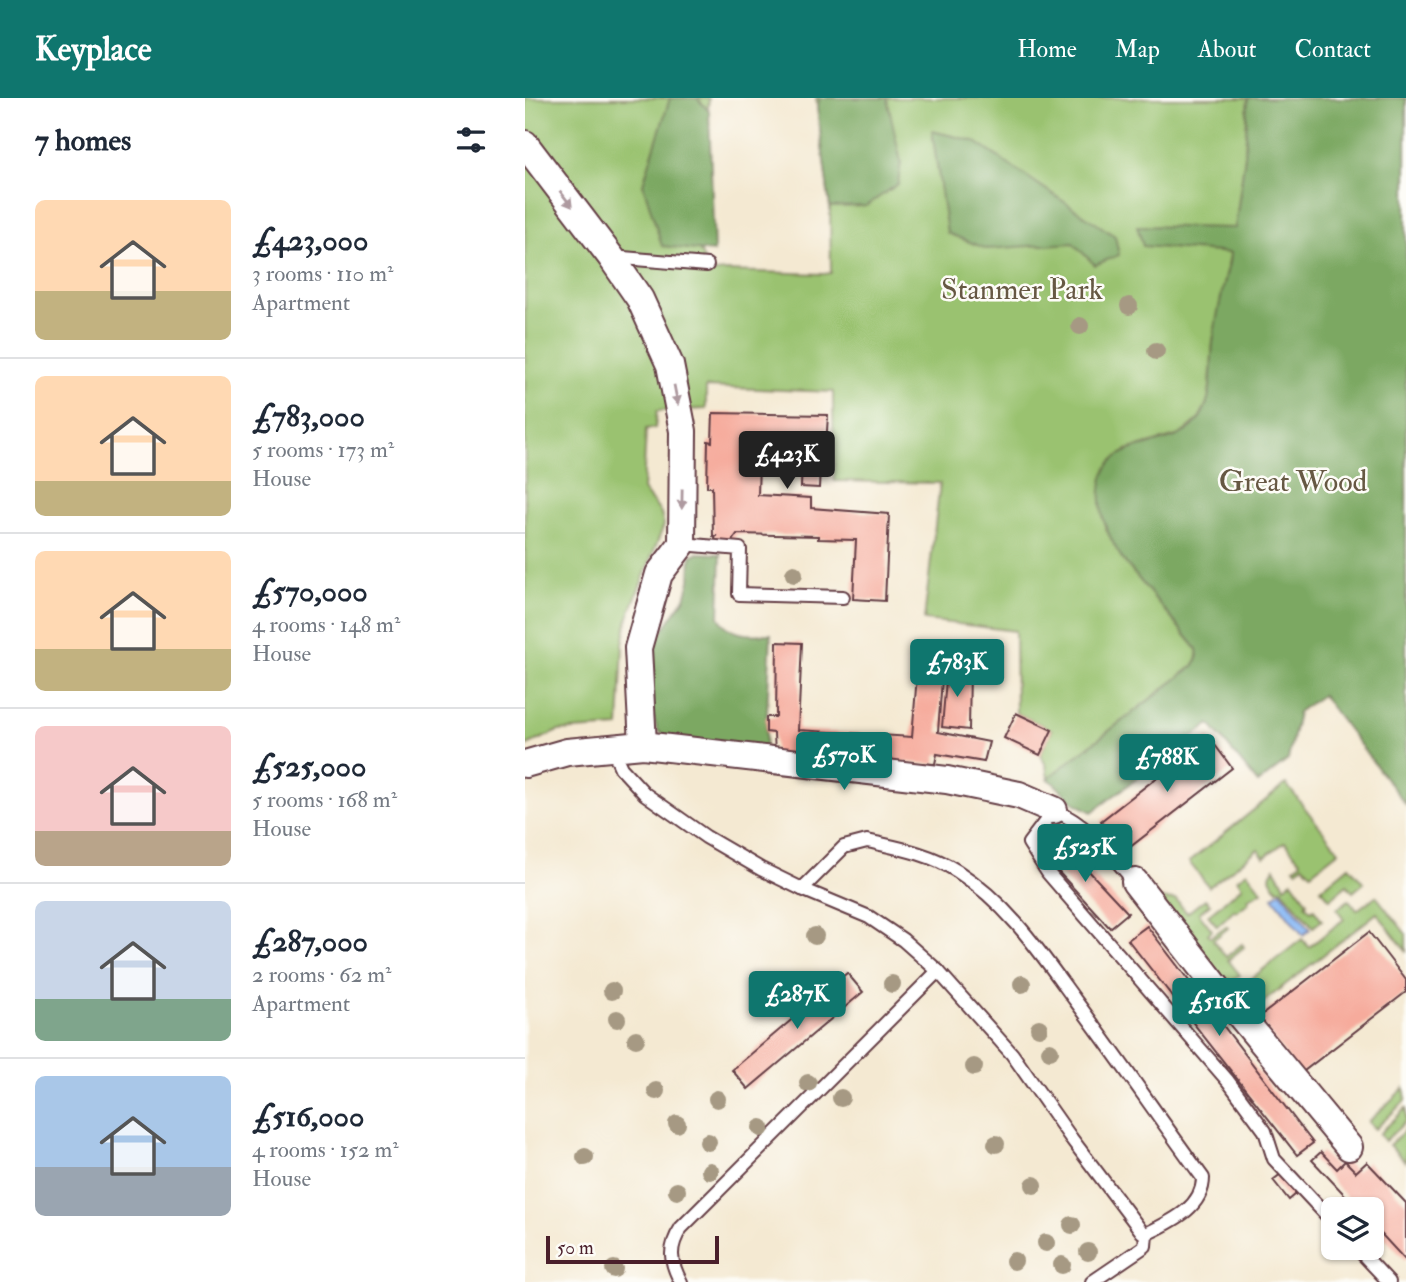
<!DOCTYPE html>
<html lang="en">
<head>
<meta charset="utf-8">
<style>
  body { margin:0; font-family:"IM FELL Double Pica",serif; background:#f2f2f3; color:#1f2937; height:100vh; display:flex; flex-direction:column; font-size:26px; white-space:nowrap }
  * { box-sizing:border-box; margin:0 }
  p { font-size:23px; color:#747a83 }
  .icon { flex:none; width:38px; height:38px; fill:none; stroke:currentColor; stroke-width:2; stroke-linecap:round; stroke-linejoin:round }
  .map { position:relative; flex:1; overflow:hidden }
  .side { display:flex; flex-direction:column; background:#fff; width:525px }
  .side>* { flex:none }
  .tools { position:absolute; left:796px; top:1099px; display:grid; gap:14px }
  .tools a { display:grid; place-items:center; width:63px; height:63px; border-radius:10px; background:#fff; box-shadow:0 2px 5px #0004; font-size:35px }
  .scale { position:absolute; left:21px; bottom:18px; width:173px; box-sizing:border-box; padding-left:7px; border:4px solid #4a1f2b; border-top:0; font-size:19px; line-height:24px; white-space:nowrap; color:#4a1f2b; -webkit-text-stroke:5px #fdfcf7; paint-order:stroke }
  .price { position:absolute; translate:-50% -60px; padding:0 16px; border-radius:7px; background:#0f766e; color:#fff; font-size:23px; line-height:46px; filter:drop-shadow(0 2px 4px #0008) }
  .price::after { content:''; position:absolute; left:50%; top:42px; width:21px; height:16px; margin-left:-10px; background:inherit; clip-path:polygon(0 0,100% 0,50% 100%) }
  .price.current { background:#222; color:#fff }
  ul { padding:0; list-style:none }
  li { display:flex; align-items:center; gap:21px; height:175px; padding:0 35px }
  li+li { border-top:2px solid #e0e1e3 }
  li span { display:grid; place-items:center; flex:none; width:196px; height:140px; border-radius:10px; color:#555 }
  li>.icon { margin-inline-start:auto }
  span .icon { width:84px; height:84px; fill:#fffc; stroke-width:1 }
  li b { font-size:30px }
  h2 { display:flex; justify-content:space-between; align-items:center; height:84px; padding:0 35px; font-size:30px }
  header { display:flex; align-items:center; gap:42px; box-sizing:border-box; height:98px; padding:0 35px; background:#0f766e; color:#fff }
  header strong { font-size:33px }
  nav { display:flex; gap:38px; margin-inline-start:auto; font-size:24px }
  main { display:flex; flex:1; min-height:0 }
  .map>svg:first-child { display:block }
  .green { fill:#9ac26f; stroke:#72704d; stroke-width:2 }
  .forest { fill:#7ba862; stroke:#626446; stroke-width:2 }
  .water { fill:#8ab9f5; stroke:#6a6c90; stroke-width:2 }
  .building { fill:#f6ab9c }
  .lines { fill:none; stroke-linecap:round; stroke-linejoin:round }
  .lane-casing { stroke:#643d44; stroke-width:16 }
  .street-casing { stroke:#643d44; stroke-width:30 }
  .lane { stroke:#fff; stroke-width:12 }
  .street { stroke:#fff; stroke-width:26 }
  .tree { fill:#a69983 }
  .oneway { fill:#ae9aa0 }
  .labels { text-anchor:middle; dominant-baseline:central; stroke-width:5; stroke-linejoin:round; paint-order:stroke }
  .park-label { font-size:30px; fill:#665843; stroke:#fdfcf7 }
</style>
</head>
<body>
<header>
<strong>Keyplace</strong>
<nav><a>Home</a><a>Map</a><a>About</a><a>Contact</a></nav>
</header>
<main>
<section class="side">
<h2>7 homes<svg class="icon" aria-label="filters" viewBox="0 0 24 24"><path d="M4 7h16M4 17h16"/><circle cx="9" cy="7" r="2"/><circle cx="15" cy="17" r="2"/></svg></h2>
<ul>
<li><span style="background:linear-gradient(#ffd9b3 65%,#c2b280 0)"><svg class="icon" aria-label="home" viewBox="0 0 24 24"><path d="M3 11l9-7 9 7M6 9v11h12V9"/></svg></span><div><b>£423,000</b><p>3 rooms · 110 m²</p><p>Apartment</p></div></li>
<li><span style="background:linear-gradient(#ffd9b3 75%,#c2b280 0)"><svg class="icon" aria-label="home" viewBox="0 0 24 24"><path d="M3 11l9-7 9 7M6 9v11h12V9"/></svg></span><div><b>£783,000</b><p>5 rooms · 173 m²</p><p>House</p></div></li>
<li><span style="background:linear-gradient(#ffd9b3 70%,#c2b280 0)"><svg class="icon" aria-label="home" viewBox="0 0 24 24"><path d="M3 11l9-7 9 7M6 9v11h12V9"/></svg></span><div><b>£570,000</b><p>4 rooms · 148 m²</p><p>House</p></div></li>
<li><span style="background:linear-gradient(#f6c9c9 75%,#b9a48a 0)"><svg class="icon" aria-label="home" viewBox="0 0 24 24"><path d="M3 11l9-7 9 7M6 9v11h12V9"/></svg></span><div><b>£525,000</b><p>5 rooms · 168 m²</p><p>House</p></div></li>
<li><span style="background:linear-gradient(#c9d6e8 70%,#7fa58c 0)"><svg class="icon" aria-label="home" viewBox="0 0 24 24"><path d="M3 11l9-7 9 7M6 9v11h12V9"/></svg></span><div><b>£287,000</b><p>2 rooms · 62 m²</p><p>Apartment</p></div></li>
<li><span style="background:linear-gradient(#a9c7e8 65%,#9aa5b1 0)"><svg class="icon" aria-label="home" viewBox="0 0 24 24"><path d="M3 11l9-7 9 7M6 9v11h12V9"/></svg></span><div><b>£516,000</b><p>4 rooms · 152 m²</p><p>House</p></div></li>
</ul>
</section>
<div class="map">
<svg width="881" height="1184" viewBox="0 0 881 1184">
  <rect width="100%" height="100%" fill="#fdfcf7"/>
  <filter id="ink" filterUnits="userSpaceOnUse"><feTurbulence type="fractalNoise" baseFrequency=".0143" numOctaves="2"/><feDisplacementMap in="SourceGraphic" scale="14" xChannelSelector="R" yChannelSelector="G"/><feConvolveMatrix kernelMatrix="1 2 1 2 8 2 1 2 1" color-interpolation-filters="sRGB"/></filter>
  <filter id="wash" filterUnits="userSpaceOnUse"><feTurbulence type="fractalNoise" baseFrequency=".00686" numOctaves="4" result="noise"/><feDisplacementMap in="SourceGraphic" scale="28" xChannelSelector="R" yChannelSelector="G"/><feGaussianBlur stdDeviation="1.57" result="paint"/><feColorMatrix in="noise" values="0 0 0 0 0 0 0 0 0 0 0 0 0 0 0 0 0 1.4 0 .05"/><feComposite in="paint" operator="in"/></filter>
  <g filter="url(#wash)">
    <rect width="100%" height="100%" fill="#f4e9d2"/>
    <g class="green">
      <polygon points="0,0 184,0 172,148 182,167 182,175 200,173 299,176 306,175 305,109 291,0 723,0 720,58 710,131 688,243 684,302 673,322 655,337 601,352 580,429 598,462 672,551 673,560 668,568 523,680 521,667 515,657 527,632 491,615 490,533 399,522 415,385 309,383 308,294 181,289 181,311 132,313 130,330 121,331 118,392 136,415 139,427 103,519 98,546 94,629 33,633 0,648"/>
      <polygon points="761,686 814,753 786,775 778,767 772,772 769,770 776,764 760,744 739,759 733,751 684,789 664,764"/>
      <polygon points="824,768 839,785 828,794 822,787 805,801 796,791"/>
      <path d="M750 770 760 788 767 783 782 804 780 807 786 813 789 811 797 822 788 829 757 791H753C746 784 741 778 750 770Z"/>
      <polygon points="722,774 737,793 722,801 724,804 711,814 709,812 692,828 683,817 717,789 712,781"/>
      <polygon points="851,798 881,836 881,853 852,815 724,915 708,895 777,841 784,849 819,821 812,811 824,802 832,812"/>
      <polygon points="635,801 651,802 662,815 680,801 685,806 674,815 687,832 683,836 686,839 701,828 703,830 688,842 701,859 717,846 719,849 703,862 715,877 703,887"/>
      <polygon points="879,990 881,1002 850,1031 843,1024"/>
      <polygon points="881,1010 881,1023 860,1043 854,1036"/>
      <polygon points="881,1031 881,1064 864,1047"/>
    </g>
    <g class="forest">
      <polygon points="145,0 172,0 184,13 189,154 137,148 118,86"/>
      <polygon points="295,0 362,0 376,64 373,86 341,108 305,109 292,10"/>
      <path d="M723 0H881V707L797 597 773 614 763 662 733 685 685 626 567 714 550 705 523 680 668 568 673 560 672 551 598 462C584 440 574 419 576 392 580 331 651 360 676 318 689 296 685 271 688 245 691 215 700 185 706 155L618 148 612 128 710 130 720 58Z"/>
      <polygon points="407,33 449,43 590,138 594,157 570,167 548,145 462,151 422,135"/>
      <path d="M172 455 196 456 194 519C204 539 227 537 246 536L240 653 147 642 133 633 127 616 125 553 134 537 160 500 165 483 166 458Z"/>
    </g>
    <polygon class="water" points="756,793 785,831 778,837 748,799"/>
    <g id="blocks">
      <g class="building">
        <polygon points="188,315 303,317 301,348 296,348 294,390 276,389 277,365 234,364 233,397 286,400 286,410 364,416 360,503 328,501 331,442 293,441 293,438 212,436 204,447 196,446 190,441 191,438 188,438 187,389 182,389 183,343 187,344"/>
        <polygon points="252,544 277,545 273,632 387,639 394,553 419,555 413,634 464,644 459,664 412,656 410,666 250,657 249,635 241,634 241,619 251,619"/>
        <polygon points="422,570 445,571 444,632 417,629"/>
        <polygon points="491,615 527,632 515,657 479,640"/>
        <polygon points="684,639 707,670 600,753 576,723"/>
        <polygon points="534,741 603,815 585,830 518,757"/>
        <polygon points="622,828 788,1045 772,1057 603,842"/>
        <polygon points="844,834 881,882 881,894 775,976 733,920"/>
        <polygon points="322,875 338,894 223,991 207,972"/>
        <polygon points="796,1054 812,1071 820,1063 831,1074 842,1064 881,1105 881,1163 847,1126 847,1111 833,1111 787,1062"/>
        <polygon points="756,1076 771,1096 764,1102 748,1082"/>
      </g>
    </g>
  </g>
  <g filter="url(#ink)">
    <use href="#blocks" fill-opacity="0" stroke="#643d44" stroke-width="2"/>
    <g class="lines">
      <g class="lane-casing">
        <g id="lane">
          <polyline points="86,159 182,167"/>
          <polyline points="157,446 215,451 214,496 318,499"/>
          <polyline points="87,650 96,670 120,696 181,739 236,771 277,791"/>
          <path d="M342 743C373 750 404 755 432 773 483 806 515 854 550 902 594 961 635 1021 678 1080 678 1110 645 1124 621 1136L617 1134 546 1040 487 956 413 873 378 842 344 819 277 791 319 749Z"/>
          <path d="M610 784C584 755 565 728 529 712L504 745 523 775 703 983 740 1033 749 1061 808 1124"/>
          <polyline points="832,1150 864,1184"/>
          <path d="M156 1184C145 1164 143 1150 156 1130L413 873"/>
          <polyline points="567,1184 620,1148 621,1136"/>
        </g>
      </g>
      <g class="street-casing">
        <g id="street">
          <polyline points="0,46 86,159 115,201 145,267 158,333 157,446 134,476 113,550 118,647"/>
          <polyline points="0,666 42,654 118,647 422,682 494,697 529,712"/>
          <polyline points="610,784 694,892 824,1049"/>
        </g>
      </g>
      <use href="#lane" class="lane"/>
      <use href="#street" class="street"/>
    </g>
    <g class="tree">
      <circle cx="604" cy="208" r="9"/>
      <circle cx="555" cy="228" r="9"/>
      <circle cx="631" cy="253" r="9"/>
      <circle cx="269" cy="476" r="9"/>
      <circle cx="290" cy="838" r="9"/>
      <circle cx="367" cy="886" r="9"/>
      <circle cx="497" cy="886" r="9"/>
      <circle cx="87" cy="893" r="9"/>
      <circle cx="92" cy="921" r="9"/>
      <circle cx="514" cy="930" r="9"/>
      <circle cx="111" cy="941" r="9"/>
      <circle cx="525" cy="953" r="9"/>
      <circle cx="449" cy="969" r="9"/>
      <circle cx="283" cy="985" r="9"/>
      <circle cx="131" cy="993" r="9"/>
      <circle cx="316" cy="1000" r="9"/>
      <circle cx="192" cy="1001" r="9"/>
      <circle cx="152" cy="1026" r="9"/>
      <circle cx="236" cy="1030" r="9"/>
      <circle cx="183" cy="1044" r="9"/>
      <circle cx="471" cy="1046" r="9"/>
      <circle cx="60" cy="1059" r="9"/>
      <circle cx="185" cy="1073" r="9"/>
      <circle cx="509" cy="1087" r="9"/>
      <circle cx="152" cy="1093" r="9"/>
      <circle cx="547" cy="1127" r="9"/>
      <circle cx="521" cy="1145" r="9"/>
      <circle cx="563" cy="1154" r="9"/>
      <circle cx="489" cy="1163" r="9"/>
      <circle cx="537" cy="1167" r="9"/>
      <circle cx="89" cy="1171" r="9"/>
    </g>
    <defs><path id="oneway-solid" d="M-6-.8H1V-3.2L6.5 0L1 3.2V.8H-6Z" transform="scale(1.75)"/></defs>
    <g class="oneway">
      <use href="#oneway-solid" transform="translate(41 101) rotate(53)"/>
      <use href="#oneway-solid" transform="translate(151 297) rotate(79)"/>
      <use href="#oneway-solid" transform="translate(157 401) rotate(91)"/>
    </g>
  </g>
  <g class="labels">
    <g class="park-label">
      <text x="497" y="191">Stanmer Park</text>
      <text x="768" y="383">Great Wood</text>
    </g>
  </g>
</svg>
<div class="tools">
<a><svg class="icon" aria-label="layers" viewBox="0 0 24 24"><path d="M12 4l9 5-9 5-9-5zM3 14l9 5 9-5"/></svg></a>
</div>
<div class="scale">50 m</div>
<b class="price current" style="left:262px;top:393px">£423K</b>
<b class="price" style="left:432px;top:601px">£783K</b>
<b class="price" style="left:319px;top:694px">£570K</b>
<b class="price" style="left:642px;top:696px">£788K</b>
<b class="price" style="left:560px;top:786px">£525K</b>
<b class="price" style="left:272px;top:933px">£287K</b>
<b class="price" style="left:694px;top:940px">£516K</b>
</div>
</main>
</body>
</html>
